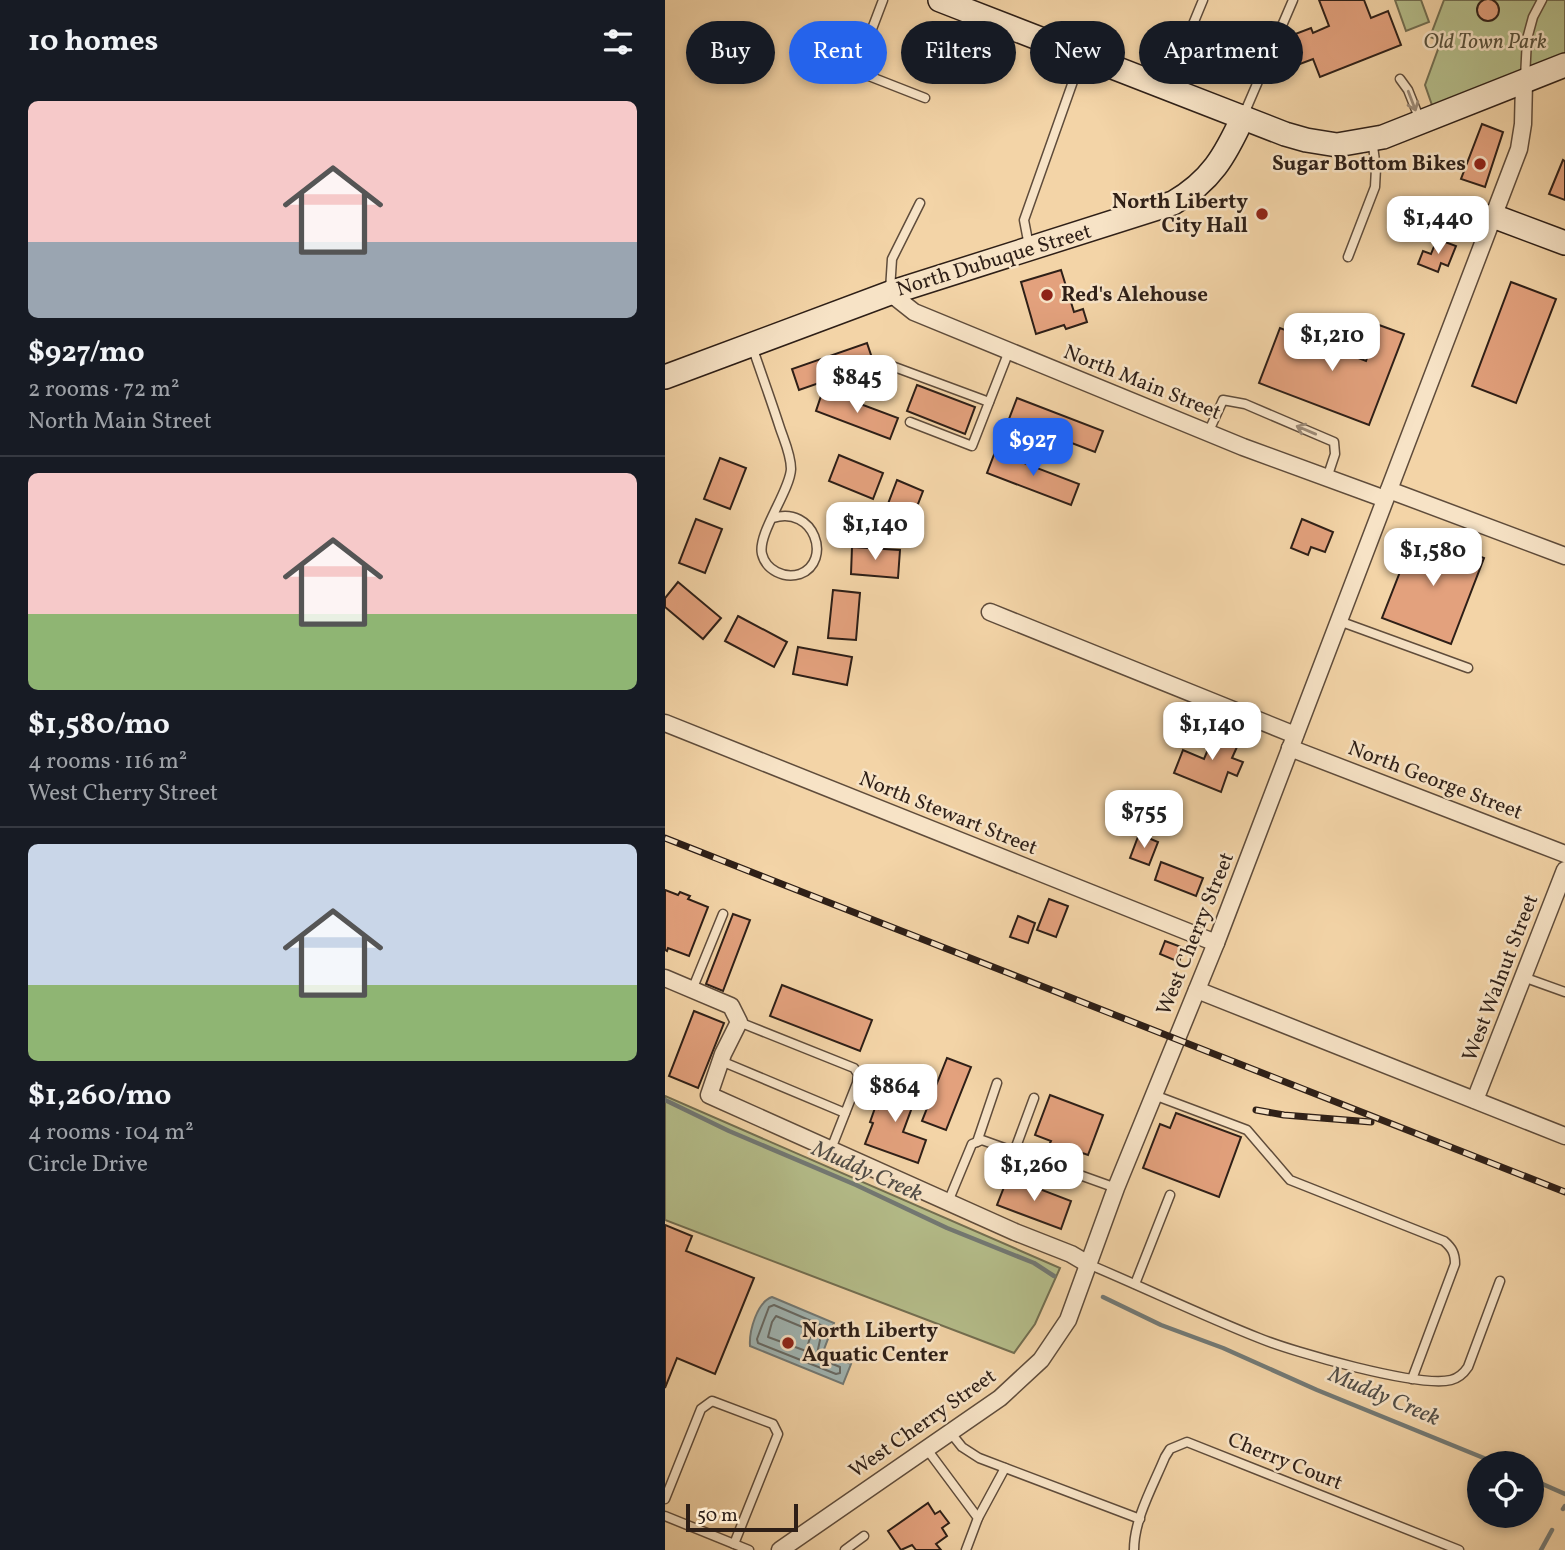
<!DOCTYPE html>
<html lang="en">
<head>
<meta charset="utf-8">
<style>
  body { margin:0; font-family:Vollkorn,serif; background:#20242c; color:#f1f3f6; height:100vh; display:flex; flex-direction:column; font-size:26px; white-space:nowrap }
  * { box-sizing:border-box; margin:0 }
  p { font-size:23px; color:#9ea1a6 }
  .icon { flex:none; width:38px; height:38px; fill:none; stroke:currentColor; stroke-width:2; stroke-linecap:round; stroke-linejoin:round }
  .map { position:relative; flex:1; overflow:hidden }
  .details { display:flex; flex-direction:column; background:#171b24; width:665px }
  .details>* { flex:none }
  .guide { position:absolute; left:21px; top:21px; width:665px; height:63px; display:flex; gap:14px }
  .buttons { position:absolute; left:802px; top:1451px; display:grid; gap:14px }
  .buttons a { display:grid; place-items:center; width:77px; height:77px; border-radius:50%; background:#171b24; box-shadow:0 4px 10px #0003; font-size:35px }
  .scale { position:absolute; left:21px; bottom:18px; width:112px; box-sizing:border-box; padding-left:7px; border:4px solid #2e1f17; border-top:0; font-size:19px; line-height:24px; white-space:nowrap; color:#2e1f17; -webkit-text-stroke:5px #f7e3c6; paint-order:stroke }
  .price { position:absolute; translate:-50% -60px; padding:0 16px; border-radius:14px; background:#fff; color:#222; font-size:23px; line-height:46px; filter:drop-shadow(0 2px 4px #0008) }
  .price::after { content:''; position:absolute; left:50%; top:42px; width:21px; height:16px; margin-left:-10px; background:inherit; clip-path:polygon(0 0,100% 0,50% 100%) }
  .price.on { background:#2563eb; color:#fff }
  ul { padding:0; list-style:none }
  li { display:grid; align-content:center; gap:14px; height:371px; padding:0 28px }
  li+li { border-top:2px solid #363941 }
  li span { display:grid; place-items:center; height:217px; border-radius:10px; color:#555 }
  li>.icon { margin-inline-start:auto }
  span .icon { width:126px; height:126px; fill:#fffc; stroke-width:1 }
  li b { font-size:30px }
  h2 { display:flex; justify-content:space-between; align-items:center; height:84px; padding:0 28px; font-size:30px }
  .pill { padding:0 24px; border-radius:32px; background:#171b24; box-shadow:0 4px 10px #0003; font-size:24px; line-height:63px }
  .pill.on { background:#2563eb; color:#fff }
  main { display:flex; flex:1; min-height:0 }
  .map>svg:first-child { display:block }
  .green { fill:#b5be8b; stroke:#726e51; stroke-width:2 }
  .water { fill:#a0b5b3; stroke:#727975; stroke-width:2 }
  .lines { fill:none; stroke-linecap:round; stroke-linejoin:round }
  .shore { stroke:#676a65; stroke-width:2 }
  .stream { stroke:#727975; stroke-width:4.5 }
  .building { fill:#e3a17d; stroke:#2e1f17; stroke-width:2 }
  .lane-casing { stroke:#5f4c3b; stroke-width:11 }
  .street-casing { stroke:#5f4c3b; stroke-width:19 }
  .secondary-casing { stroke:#2e1f17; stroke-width:26 }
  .lane { stroke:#f7e3c6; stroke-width:8 }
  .street { stroke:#f7e3c6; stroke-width:16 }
  .secondary { stroke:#f7e3c6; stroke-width:23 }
  .rail-casing { stroke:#2e1f17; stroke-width:7 }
  .rail { stroke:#f7e3c6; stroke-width:4.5; stroke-dasharray:13; stroke-linecap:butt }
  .oneway { stroke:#9d8b77 }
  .poi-dot { fill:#8f2418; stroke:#f7e3c6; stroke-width:2.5 }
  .labels { text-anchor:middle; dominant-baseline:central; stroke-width:5; stroke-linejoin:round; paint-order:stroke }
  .park-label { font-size:21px; font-style:italic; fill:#564f3a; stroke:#f7e3c6 }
  .poi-label { font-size:21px; font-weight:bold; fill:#2e1f17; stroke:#f7e3c6; text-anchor:end }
  .street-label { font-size:21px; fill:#2e1f17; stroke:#f7e3c6 }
  .water-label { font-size:23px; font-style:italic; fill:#504c46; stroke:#f7e3c6 }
</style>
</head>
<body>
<main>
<section class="details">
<h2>10 homes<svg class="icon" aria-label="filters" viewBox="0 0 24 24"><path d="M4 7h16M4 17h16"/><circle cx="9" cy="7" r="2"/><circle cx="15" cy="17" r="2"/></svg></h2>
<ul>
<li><span style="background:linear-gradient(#f6c9c9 65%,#9aa5b1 0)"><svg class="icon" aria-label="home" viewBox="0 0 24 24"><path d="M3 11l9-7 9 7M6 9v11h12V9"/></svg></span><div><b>$927/mo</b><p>2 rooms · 72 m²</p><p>North Main Street</p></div></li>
<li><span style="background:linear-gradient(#f6c9c9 65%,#8fb573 0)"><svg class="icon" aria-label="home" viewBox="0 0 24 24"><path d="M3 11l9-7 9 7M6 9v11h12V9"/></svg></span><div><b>$1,580/mo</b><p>4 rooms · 116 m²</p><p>West Cherry Street</p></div></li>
<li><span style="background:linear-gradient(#c9d6e8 65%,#8fb573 0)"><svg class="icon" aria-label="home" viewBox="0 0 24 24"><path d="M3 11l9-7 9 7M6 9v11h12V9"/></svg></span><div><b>$1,260/mo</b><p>4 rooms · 104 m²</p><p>Circle Drive</p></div></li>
</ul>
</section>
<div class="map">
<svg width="900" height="1550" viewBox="0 0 900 1550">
  <rect width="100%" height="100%" fill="#f3d4a7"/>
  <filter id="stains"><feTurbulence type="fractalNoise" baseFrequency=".00286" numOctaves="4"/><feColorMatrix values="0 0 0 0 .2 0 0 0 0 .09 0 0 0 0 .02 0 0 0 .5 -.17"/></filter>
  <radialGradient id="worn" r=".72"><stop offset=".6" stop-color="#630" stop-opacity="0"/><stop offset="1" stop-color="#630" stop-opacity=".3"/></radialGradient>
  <g class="green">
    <polygon points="730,0 756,0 764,22 741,31"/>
    <polygon points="779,0 900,0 900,55 768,108 760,85 776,41 765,37"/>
    <polygon points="0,1096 395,1268 370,1324 349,1353 0,1220"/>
  </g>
  <path class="water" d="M107 1297 169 1323 158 1352 186 1364 178 1384 85 1346C84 1331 92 1302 107 1297Z"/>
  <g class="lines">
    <g class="shore">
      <polygon points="109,1305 158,1326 152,1354 155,1359 175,1367 175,1373 171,1374 93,1343 92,1339 104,1307"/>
      <polygon points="111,1316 147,1331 141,1351 103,1337 107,1322"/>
    </g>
    <g class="stream">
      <polyline points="0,1100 64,1131 191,1185 282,1228 369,1263 389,1276"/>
      <polyline points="438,1297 496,1325 558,1348 652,1390 831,1463"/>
      <polyline points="866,1479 900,1494"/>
      <polyline points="898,1509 900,1506"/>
      <polyline points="876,1550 887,1530"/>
    </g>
  </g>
  <g class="building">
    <circle cx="823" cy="10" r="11"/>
    <polygon points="654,0 699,0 706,18 723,11 736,45 655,77 648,59 627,67 621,50 625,36 646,28 648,33 664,26"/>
    <polygon points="817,124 838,132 820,187 796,179"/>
    <polygon points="898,160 900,161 900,200 884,194"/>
    <polygon points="745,205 757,210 752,224 740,219"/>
    <polygon points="772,239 791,246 783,266 776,263 773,272 753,264 758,251 766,254"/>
    <polygon points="396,270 409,312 418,309 422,322 401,329 399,325 371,334 356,282"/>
    <polygon points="846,282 891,299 851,403 807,386"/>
    <polygon points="714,325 739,334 704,425 594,383 615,328 701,361"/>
    <polygon points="202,343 209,364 134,390 127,369"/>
    <polygon points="252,385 310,407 300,434 242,411"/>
    <polygon points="158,390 233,418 225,439 151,411"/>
    <polygon points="352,398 438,431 430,452 344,419"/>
    <polygon points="330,452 414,484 406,505 322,473"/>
    <polygon points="174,455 218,473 208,499 164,481"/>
    <polygon points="55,458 81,468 65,509 39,499"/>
    <polygon points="232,480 258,491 241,535 215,525"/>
    <polygon points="31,519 57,529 40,573 14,563"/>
    <polygon points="637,519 668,532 660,552 646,547 643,555 626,548"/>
    <polygon points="751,531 819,558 786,644 717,618"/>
    <polygon points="187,547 235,550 233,578 186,574"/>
    <polygon points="13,582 56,618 38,639 0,607 0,598"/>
    <polygon points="168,590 195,593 191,640 163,638"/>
    <polygon points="73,616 122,642 109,667 60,641"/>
    <polygon points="133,647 187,657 182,685 128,674"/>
    <polygon points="552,728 576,738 567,758 578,762 572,776 563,772 556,792 509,773 518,750 539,759"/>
    <polygon points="474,834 493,842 484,865 465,858"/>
    <polygon points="496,862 538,878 531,896 490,880"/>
    <polygon points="0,890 13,895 15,892 25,896 23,899 43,907 24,956 3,948 2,951 0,950"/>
    <polygon points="384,899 403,906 391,937 372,930"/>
    <polygon points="68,914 85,920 58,991 41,984"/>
    <polygon points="353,916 370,923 363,943 345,937"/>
    <polygon points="500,941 519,948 514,962 495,954"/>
    <polygon points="117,985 207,1020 195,1051 105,1016"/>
    <polygon points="29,1011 59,1023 33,1088 4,1076"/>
    <polygon points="282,1058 306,1067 281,1130 257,1121"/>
    <polygon points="224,1081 253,1091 238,1132 261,1140 253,1163 200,1144 208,1123 205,1122 210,1108 213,1109"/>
    <polygon points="385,1095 438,1115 423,1155 406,1149 404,1153 384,1145 386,1141 370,1135"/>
    <polygon points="511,1113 576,1137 554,1197 478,1168 495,1124 505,1128"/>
    <polygon points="343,1177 406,1201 396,1229 332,1205"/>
    <polygon points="0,1225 27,1236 21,1251 89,1278 50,1374 12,1358 0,1388"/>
    <polygon points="263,1503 270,1514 275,1511 284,1523 277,1528 282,1536 271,1544 276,1550 251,1550 247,1545 236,1550 223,1531"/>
  </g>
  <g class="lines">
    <g class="lane-casing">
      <g id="lane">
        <polyline points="218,0 191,71 260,98"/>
        <polyline points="860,78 862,39 868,17 877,0"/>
        <polyline points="735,79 743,90 755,120"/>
        <polyline points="502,87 538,0"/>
        <polyline points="579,114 628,0"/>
        <polyline points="364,246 359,220 417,56"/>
        <polyline points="683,257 710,187 711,168 707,139"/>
        <polyline points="225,290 227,259 255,203"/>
        <path d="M87 346C96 373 106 400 115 428 119 440 126 455 126 469 125 491 92 534 97 554 101 570 119 579 135 574 168 561 149 505 108 518"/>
        <polyline points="216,362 324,402"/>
        <polyline points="245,422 307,446 344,351"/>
        <polyline points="543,433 558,400 580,404 669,442 670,454 662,478"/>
        <polyline points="674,621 803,668"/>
        <polyline points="858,977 900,992"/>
        <polyline points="27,990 58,914"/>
        <polyline points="74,1022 189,1068 193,1074 192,1083 166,1149"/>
        <polyline points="56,1061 180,1113"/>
        <path d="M489 1095 582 1130 625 1180 779 1241C787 1248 790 1253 790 1264L747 1379"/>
        <polyline points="312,1142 332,1083"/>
        <polyline points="349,1152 369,1098"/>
        <polyline points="283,1202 307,1144 317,1140 451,1188"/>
        <path d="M423 1264C480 1288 536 1315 594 1338 628 1352 754 1388 786 1380 794 1378 799 1373 803 1367L835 1281"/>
        <polyline points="470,1284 505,1195"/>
        <polyline points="285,1432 297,1447 314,1458 475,1519"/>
        <polyline points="261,1448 313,1518 301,1550"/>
        <polyline points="0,1499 36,1409 47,1401 108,1424 113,1434 69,1544"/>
        <polyline points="0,1516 84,1550"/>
        <polyline points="313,1518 340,1468"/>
        <polyline points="180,1550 199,1536"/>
        <path d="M469 1550C469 1519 488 1486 500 1457L505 1449 522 1442 794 1550"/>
      </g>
    </g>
    <g class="street-casing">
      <g id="street">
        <polyline points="225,293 249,312 578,447 720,499"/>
        <polyline points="724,490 900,556"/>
        <polyline points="325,612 630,735"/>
        <polyline points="0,723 551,943"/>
        <polyline points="625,748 900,854"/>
        <polyline points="0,978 66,1006 74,1022 58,1054 44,1095 350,1232 406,1254 423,1264"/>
        <polyline points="532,990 900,1136"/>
        <polyline points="810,1100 900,870"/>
        <polyline points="115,1550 335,1398 376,1360 403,1320 451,1188 551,943 854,149 858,124 859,82"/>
      </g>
    </g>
    <g class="secondary-casing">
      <g id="secondary">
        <polyline points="275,0 620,134 641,140 672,145 718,137 900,65"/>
        <polyline points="828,216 900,243"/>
        <path d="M0 377 225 293 508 203C546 181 560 156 578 117"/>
      </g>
    </g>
    <use href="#lane" class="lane"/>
    <use href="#street" class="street"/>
    <use href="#secondary" class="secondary"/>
    <g class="rail-casing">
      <g id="rail">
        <polyline points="0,838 900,1192"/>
        <polyline points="591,1110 619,1115 706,1122"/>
      </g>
    </g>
    <use href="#rail" class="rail"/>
  </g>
  <defs><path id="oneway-shaft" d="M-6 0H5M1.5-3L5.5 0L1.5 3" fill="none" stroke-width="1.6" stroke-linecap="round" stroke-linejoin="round" transform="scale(1.75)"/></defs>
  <g class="oneway">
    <use href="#oneway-shaft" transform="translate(747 101) rotate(69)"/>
    <use href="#oneway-shaft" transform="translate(641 430) rotate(-157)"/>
  </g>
  <g class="poi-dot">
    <circle cx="815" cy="164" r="7"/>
    <circle cx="597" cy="214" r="7"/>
    <circle cx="382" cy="295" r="7"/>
    <circle cx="123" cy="1343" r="7"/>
  </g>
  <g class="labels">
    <g class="park-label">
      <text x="820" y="42">Old Town Park</text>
    </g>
    <g class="poi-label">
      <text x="801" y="164">Sugar Bottom Bikes</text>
      <text x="583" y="202">North Liberty<tspan x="583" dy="24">City Hall</tspan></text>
      <text x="396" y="295" text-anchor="start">Red's Alehouse</text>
      <text x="137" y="1331" text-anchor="start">North Liberty<tspan x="137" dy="24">Aquatic Center</tspan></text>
    </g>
    <g class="street-label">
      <text transform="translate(329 261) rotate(-17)">North Dubuque Street</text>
      <text transform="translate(477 383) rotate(22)">North Main Street</text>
      <text transform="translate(770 781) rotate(21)">North George Street</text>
      <text transform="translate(283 814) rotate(22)">North Stewart Street</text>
      <text transform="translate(531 934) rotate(-68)">West Cherry Street</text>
      <text transform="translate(836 978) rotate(-69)">West Walnut Street</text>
      <text transform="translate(258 1424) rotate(-35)">West Cherry Street</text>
      <text transform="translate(620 1462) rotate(22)">Cherry Court</text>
    </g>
    <g class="water-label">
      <text transform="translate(202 1172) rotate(24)">Muddy Creek</text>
      <text transform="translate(719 1397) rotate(23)">Muddy Creek</text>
    </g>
  </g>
  <rect width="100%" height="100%" filter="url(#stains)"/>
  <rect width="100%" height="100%" fill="url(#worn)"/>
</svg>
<div class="buttons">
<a><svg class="icon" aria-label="locate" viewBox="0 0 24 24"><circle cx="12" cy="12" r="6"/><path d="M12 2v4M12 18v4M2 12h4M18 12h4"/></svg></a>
</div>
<div class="scale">50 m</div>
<b class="price" style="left:773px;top:256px">$1,440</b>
<b class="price" style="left:667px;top:373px">$1,210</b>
<b class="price" style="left:192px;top:415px">$845</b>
<b class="price on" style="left:368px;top:478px">$927</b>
<b class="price" style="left:210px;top:562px">$1,140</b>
<b class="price" style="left:768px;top:588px">$1,580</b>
<b class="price" style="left:547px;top:762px">$1,140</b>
<b class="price" style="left:479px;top:850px">$755</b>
<b class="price" style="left:230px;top:1124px">$864</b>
<b class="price" style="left:369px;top:1203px">$1,260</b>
<div class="guide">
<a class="pill">Buy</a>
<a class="pill on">Rent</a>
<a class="pill">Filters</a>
<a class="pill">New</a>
<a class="pill">Apartment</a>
</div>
</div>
</main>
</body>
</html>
